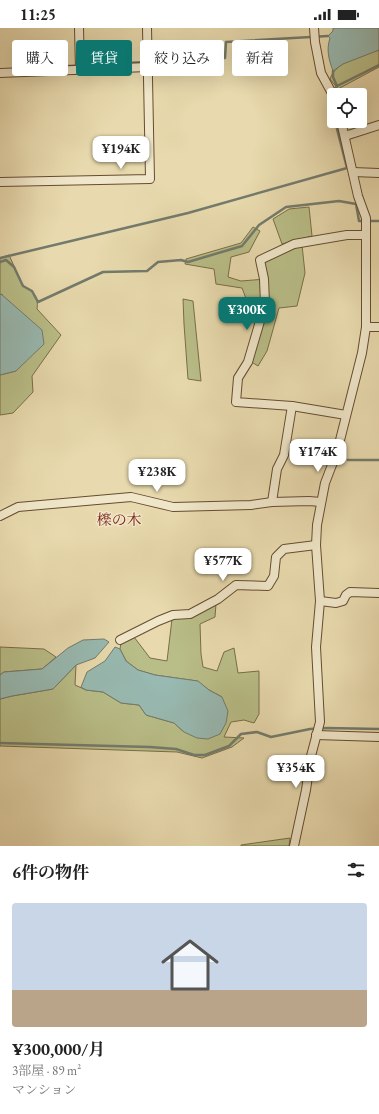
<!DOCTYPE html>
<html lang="ja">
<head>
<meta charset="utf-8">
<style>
  body { margin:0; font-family:"EB Garamond","Noto Serif JP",serif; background:#f6f6f6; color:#222; height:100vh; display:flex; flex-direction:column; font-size:15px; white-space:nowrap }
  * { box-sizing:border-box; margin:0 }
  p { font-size:13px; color:#767676 }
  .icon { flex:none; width:22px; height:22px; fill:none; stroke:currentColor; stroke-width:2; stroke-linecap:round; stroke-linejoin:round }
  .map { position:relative; height:818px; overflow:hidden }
  .sheet { display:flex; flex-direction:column; background:#fff; flex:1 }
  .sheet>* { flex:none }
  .top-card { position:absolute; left:12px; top:12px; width:355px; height:36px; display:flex; gap:8px }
  .fabs { position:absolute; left:327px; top:60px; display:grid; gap:8px }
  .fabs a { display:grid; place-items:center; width:40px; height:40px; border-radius:4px; background:#fff; box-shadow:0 4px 16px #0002; font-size:20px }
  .price { position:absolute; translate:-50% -34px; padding:0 9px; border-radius:8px; background:#fff; color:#222; font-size:13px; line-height:26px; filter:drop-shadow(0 1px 2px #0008) }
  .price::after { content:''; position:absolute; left:50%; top:24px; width:12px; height:9px; margin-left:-6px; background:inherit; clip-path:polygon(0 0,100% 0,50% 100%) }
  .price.on { background:#0f766e; color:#fff }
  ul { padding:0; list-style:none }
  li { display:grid; align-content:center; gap:8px; height:212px; padding:0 12px }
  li+li { border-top:1px solid #e0e0e0 }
  li span { display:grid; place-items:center; height:124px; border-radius:4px; color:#555 }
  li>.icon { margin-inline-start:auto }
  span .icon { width:72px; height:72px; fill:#fffc; stroke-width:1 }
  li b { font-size:17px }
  h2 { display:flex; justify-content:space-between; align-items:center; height:48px; padding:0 12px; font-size:17px }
  .pill { padding:0 14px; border-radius:4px; background:#fff; box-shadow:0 4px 16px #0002; font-size:14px; line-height:36px }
  .pill.on { background:#0f766e; color:#fff }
  .status { display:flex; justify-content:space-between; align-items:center; height:28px; padding:0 20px; background:#fff; direction:ltr }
  .status svg { height:11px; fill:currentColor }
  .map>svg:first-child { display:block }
  .green { fill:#b9be88; stroke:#7a6d47 }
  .water { fill:#98bab2; stroke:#737b6d }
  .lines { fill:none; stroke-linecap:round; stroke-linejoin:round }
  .stream { stroke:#737b6d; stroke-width:2.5 }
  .minor-casing { stroke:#664c30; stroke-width:10 }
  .minor { stroke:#f0e7ca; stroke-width:8 }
  .labels { text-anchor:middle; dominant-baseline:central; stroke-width:3; stroke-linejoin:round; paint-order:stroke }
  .neighbourhood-label { font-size:15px; fill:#7a1f14; stroke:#f0e7ca }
</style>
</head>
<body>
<div class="status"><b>11:25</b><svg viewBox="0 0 49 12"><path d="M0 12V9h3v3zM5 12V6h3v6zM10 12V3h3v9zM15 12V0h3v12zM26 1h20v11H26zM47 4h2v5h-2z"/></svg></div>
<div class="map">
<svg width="379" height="818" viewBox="0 0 379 818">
  <rect width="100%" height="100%" fill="#e8daae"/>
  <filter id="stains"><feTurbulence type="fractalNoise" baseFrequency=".005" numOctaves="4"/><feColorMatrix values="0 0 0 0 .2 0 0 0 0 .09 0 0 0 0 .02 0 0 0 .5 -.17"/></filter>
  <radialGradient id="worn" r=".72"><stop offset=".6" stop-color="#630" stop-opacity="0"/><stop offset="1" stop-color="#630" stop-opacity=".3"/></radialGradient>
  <g class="green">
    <path d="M379 22V39L338 61 330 51C336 33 362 28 379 22Z"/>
    <polygon points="309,179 312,208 282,216 273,191 289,181"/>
    <polygon points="253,199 260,203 249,224 231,229 228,249 241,253 266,251 262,233 302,217 305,245 297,278 279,280 267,323 258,338 247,331 263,275 247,273 242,260 216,256 214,241 185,236 186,231 241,215"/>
    <path d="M9 227 23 258C33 263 39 268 37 281L61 307 32 348 33 364 13 385 0 387V347L16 343 2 266 0 267V230Z"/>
    <polygon points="183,271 193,273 201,353 188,351 184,296"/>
    <polygon points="216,576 215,589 200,596 201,626 203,639 217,643 224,624 234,620 238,645 259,643 259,686 254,695 244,692 231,694 224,709 244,710 232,719 202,730 177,724 0,718 0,671 12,668 53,661 76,637 75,657 86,662 103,664 121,675 139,677 146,687 174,695 184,704 222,669 209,662 197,653 155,647 138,642 126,633 120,621 121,614 134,609 150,630 167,633 172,591"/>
    <polygon points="0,619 44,621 56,629 42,641 4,644 0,647"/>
    <polygon points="290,810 289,818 241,818 241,817"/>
  </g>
  <g class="water">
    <path d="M333 0H379V22L343 36 333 43C329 32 326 22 330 10L328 8 333 3Z"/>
    <polygon points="1,266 42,302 44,316 16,343 0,347 0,267"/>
    <polygon points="104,611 109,614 95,630 76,637 53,661 12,668 0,671 0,647 4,644 42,641 68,620 83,612"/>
    <polygon points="115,619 120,621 126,633 138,642 155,647 198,653 209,662 222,669 228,683 226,695 220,706 208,711 197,710 184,704 174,695 146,687 139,677 121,675 103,664 86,662 81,659 87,644 105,633"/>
  </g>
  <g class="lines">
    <g class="stream">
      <polyline points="50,39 225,30 226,14 328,8"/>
      <polyline points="333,43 333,49 337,58 379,37"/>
      <polyline points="334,88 329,68 337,58"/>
      <polyline points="0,230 188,185 347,140 335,93"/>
      <polyline points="0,234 6,232 14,239 23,258 32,263 38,274 103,244 147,243 158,234 181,232 188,234 242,218 259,197 286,179 339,173 356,176 359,193 379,193"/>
      <polyline points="348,432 379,432"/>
      <polyline points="0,715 150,719 176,721 194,727 205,727 229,718 241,706 257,704 271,709 310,701 327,700 379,701"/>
    </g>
    <g class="minor-casing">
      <g id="minor">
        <polyline points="79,0 80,41"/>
        <polyline points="314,0 315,14 321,45 334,69"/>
        <polyline points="0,45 147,39"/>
        <polyline points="345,108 379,97"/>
        <polyline points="353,144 379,145"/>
        <polyline points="0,154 150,151 147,0"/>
        <polyline points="366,299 379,299"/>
        <polyline points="346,387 292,378 236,374 238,350 248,334 265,276 264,251 260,232 294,216 347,207 366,207"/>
        <polyline points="272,474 277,441 284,427 292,378"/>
        <polyline points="0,488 18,479 131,469 173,479 251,477 272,474 309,473 321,474"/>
        <polyline points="320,573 336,575 343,573 346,567 350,564 379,565"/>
        <polyline points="120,612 158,593 173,587 190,586 218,571 236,557 268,558 274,548 276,529 284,521 316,517"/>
        <polyline points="316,707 379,709"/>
        <polyline points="294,818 306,762 311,728 320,694 316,619 320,573 316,517 317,497 325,455 337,424 362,325 366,299 366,190 358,168 341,93"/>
      </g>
    </g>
    <use href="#minor" class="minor"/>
  </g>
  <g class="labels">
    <g class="neighbourhood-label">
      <text x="119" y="491">檪の木</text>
    </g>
  </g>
  <rect width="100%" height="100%" filter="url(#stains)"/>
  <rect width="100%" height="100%" fill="url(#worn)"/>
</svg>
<div class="fabs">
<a><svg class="icon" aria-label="locate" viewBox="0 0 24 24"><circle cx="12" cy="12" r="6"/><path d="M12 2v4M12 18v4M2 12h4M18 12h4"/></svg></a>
</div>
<b class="price" style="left:121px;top:142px">¥194K</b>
<b class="price on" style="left:247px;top:303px">¥300K</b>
<b class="price" style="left:318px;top:445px">¥174K</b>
<b class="price" style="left:157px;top:465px">¥238K</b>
<b class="price" style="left:223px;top:554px">¥577K</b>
<b class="price" style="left:296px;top:761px">¥354K</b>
<div class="top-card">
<a class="pill">購入</a>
<a class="pill on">賃貸</a>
<a class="pill">絞り込み</a>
<a class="pill">新着</a>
</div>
</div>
<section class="sheet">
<h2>6件の物件<svg class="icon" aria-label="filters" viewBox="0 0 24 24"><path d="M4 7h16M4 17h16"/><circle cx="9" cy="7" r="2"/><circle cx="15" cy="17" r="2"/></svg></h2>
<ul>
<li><span style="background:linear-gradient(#c9d6e8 70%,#b9a48a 0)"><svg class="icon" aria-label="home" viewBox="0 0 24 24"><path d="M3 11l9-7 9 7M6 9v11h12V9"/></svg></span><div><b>¥300,000/月</b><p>3部屋 · 89 m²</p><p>マンション</p></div></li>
</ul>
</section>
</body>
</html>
